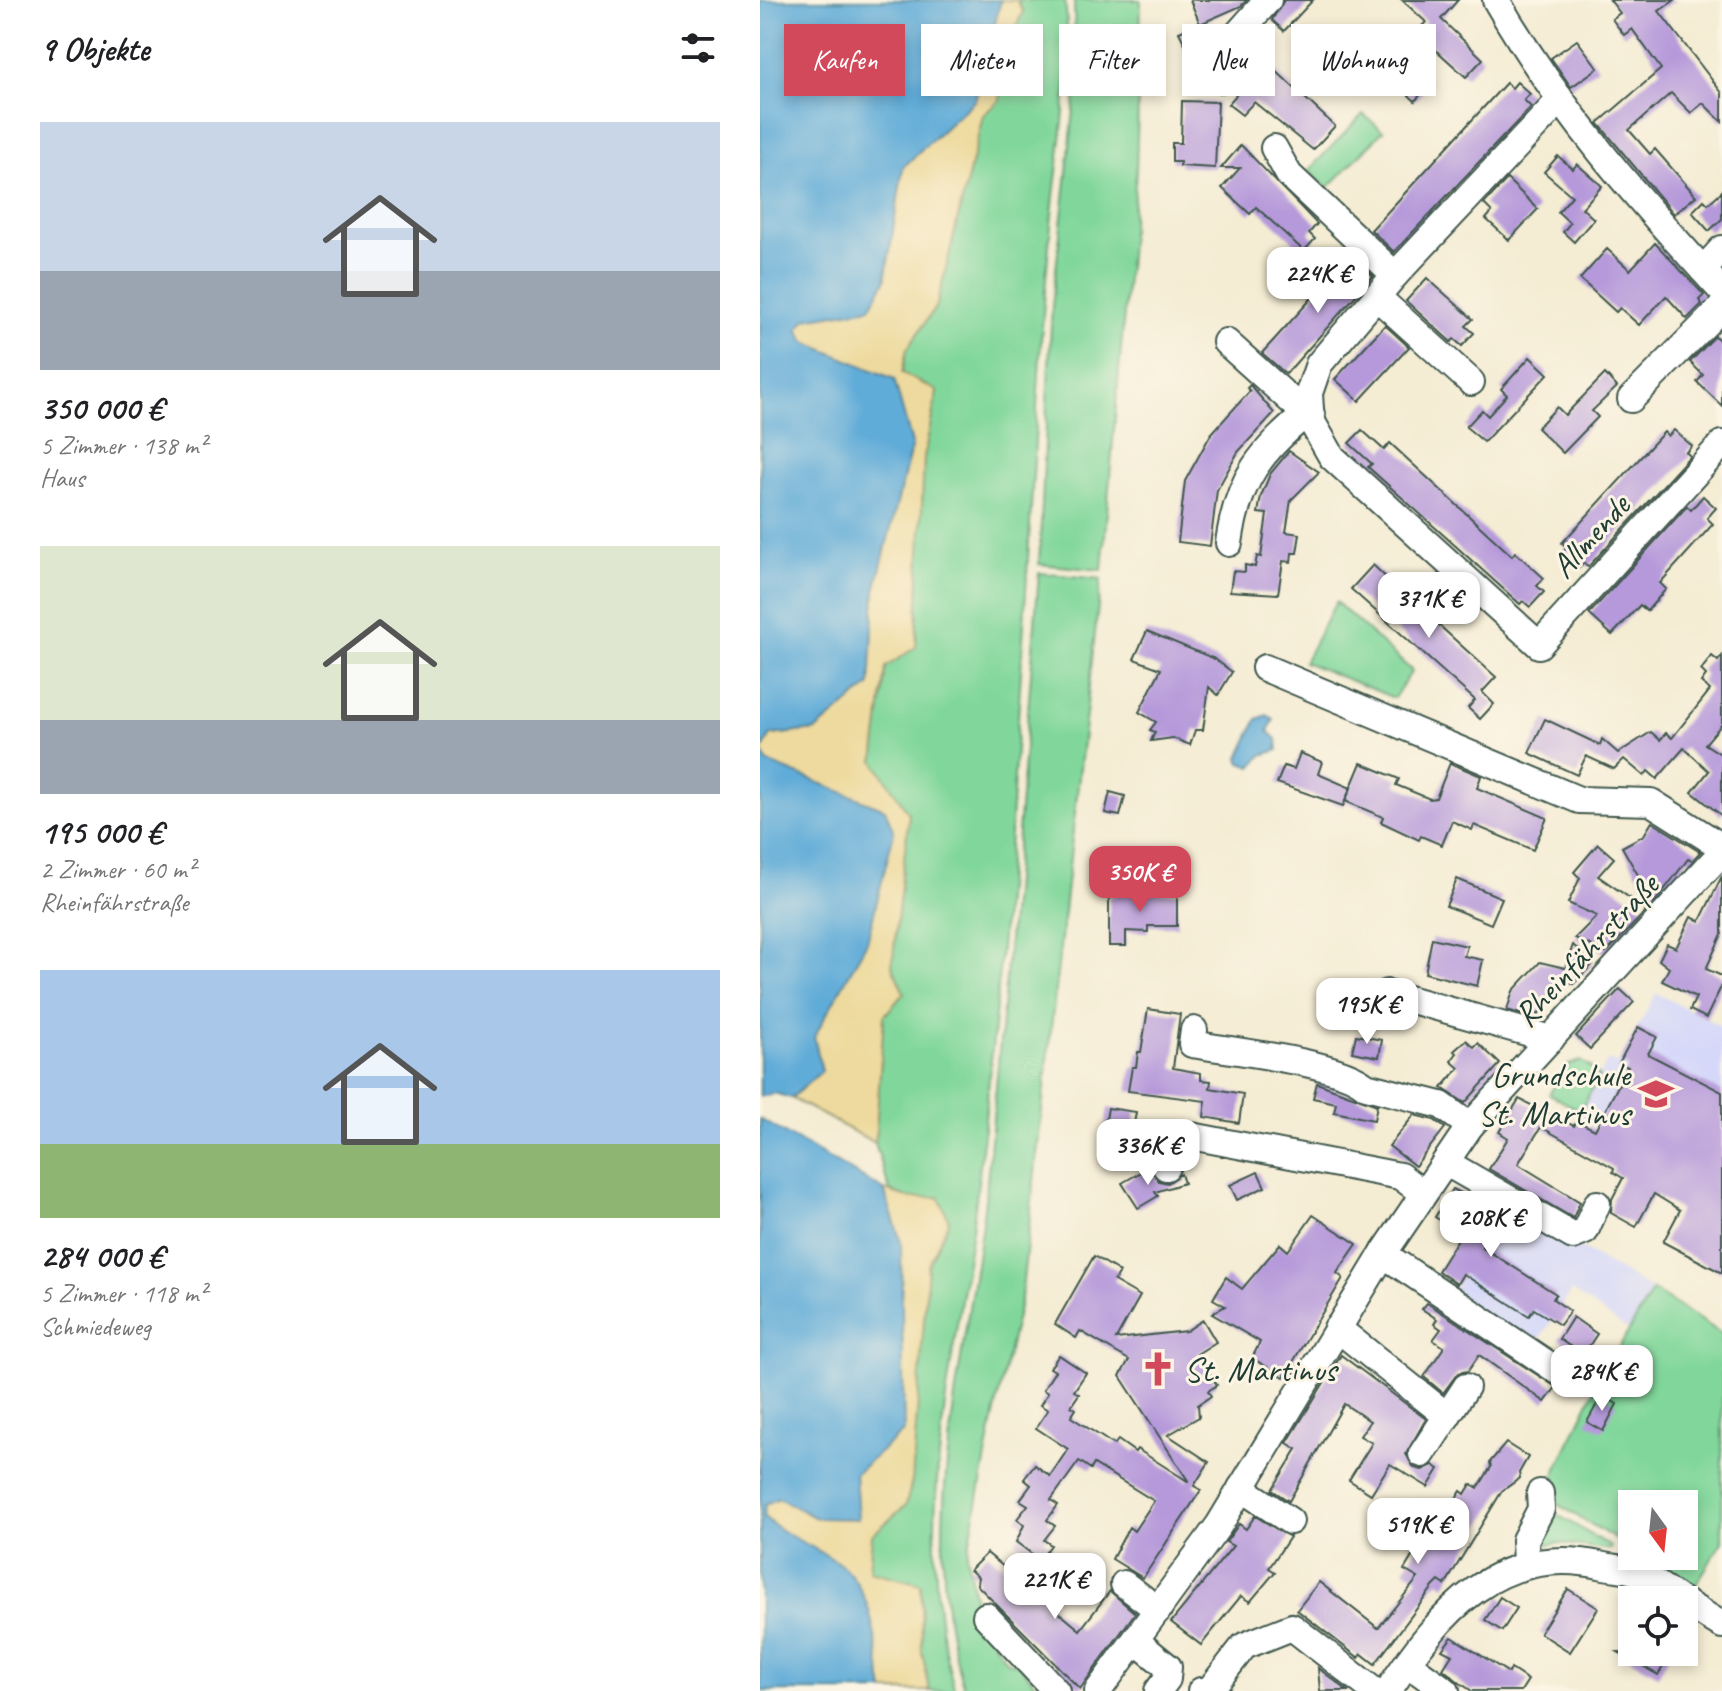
<!DOCTYPE html>
<html lang="de">
<head>
<meta charset="utf-8">
<style>
  body { margin:0; font-family:Caveat,sans-serif; background:#f2f2f2; color:#202124; height:100vh; display:flex; flex-direction:column; font-size:30px; white-space:nowrap }
  * { box-sizing:border-box; margin:0 }
  p { font-size:26px; color:#757577 }
  .icon { flex:none; width:44px; height:44px; fill:none; stroke:currentColor; stroke-width:2; stroke-linecap:round; stroke-linejoin:round }
  .map { position:relative; flex:1; overflow:hidden }
  .drawer { display:flex; flex-direction:column; background:#fff; width:760px }
  .drawer>* { flex:none }
  .banner { position:absolute; left:24px; top:24px; width:760px; height:72px; display:flex; gap:16px }
  .needle { width:52px; rotate:165deg }
  .tools { position:absolute; left:858px; top:1490px; display:grid; gap:16px }
  .tools a { display:grid; place-items:center; width:80px; height:80px; border-radius:0px; background:#fff; box-shadow:0 4px 12px #0003; font-size:40px }
  .price { position:absolute; translate:-50% -68px; padding:0 18px; border-radius:16px; background:#fff; color:#222; font-size:26px; line-height:52px; filter:drop-shadow(0 2px 4px #0008) }
  .price::after { content:''; position:absolute; left:50%; top:48px; width:24px; height:18px; margin-left:-12px; background:inherit; clip-path:polygon(0 0,100% 0,50% 100%) }
  .price.active { background:#d1495b; color:#fff }
  ul { padding:0; list-style:none }
  li { display:grid; align-content:center; gap:16px; height:424px; padding:0 40px }
  li span { display:grid; place-items:center; height:248px; border-radius:0px; color:#555 }
  li>.icon { margin-inline-start:auto }
  span .icon { width:144px; height:144px; fill:#fffc; stroke-width:1 }
  li b { font-size:34px }
  h2 { display:flex; justify-content:space-between; align-items:center; height:96px; padding:0 40px; font-size:34px }
  .pill { padding:0 28px; border-radius:0px; background:#fff; box-shadow:0 4px 12px #0003; font-size:28px; line-height:72px }
  .pill.active { background:#d1495b; color:#fff }
  main { display:flex; flex:1; min-height:0 }
  .map>svg:first-child { display:block }
  .built { fill:#d5d8f9 }
  .green { fill:#81d79b; stroke:#508a68; stroke-width:2 }
  .sand { fill:#eeda9e; stroke:#868c69; stroke-width:2 }
  .water { fill:#60acd8; stroke:#407486; stroke-width:2 }
  .building { fill:#b599da }
  .lines { fill:none; stroke-linecap:round; stroke-linejoin:round }
  .minor-casing { stroke:#3f574c; stroke-width:30 }
  .minor { stroke:#fff; stroke-width:26 }
  .labels { text-anchor:middle; dominant-baseline:central; stroke-width:6; stroke-linejoin:round; paint-order:stroke }
  .street-label { font-size:34px; fill:#1f3d34; stroke:#fcf5e5 }
  .poi-label { font-size:34px; fill:#1f3d34; stroke:#fcf5e5; text-anchor:end }
</style>
</head>
<body>
<main>
<section class="drawer">
<h2>9 Objekte<svg class="icon" aria-label="filters" viewBox="0 0 24 24"><path d="M4 7h16M4 17h16"/><circle cx="9" cy="7" r="2"/><circle cx="15" cy="17" r="2"/></svg></h2>
<ul>
<li><span style="background:linear-gradient(#c9d6e8 60%,#9aa5b1 0)"><svg class="icon" aria-label="home" viewBox="0 0 24 24"><path d="M3 11l9-7 9 7M6 9v11h12V9"/></svg></span><div><b>350 000 €</b><p>5 Zimmer · 138 m²</p><p>Haus</p></div></li>
<li><span style="background:linear-gradient(#dfe7d0 70%,#9aa5b1 0)"><svg class="icon" aria-label="home" viewBox="0 0 24 24"><path d="M3 11l9-7 9 7M6 9v11h12V9"/></svg></span><div><b>195 000 €</b><p>2 Zimmer · 60 m²</p><p>Rheinfährstraße</p></div></li>
<li><span style="background:linear-gradient(#a9c7e8 70%,#8fb573 0)"><svg class="icon" aria-label="home" viewBox="0 0 24 24"><path d="M3 11l9-7 9 7M6 9v11h12V9"/></svg></span><div><b>284 000 €</b><p>5 Zimmer · 118 m²</p><p>Schmiedeweg</p></div></li>
</ul>
</section>
<div class="map">
<svg width="962" height="1691" viewBox="0 0 962 1691">
  <rect width="100%" height="100%" fill="#fcf5e5"/>
  <filter id="ink" filterUnits="userSpaceOnUse"><feTurbulence type="fractalNoise" baseFrequency=".0125" numOctaves="2"/><feDisplacementMap in="SourceGraphic" scale="16" xChannelSelector="R" yChannelSelector="G"/><feConvolveMatrix kernelMatrix="1 2 1 2 8 2 1 2 1" color-interpolation-filters="sRGB"/></filter>
  <filter id="wash" filterUnits="userSpaceOnUse"><feTurbulence type="fractalNoise" baseFrequency=".006" numOctaves="4" result="noise"/><feDisplacementMap in="SourceGraphic" scale="32" xChannelSelector="R" yChannelSelector="G"/><feGaussianBlur stdDeviation="1.8" result="paint"/><feColorMatrix in="noise" values="0 0 0 0 0 0 0 0 0 0 0 0 0 0 0 0 0 1.4 0 .05"/><feComposite in="paint" operator="in"/></filter>
  <g filter="url(#wash)">
    <rect width="100%" height="100%" fill="#f4ecd3"/>
    <g class="built">
      <polygon points="896,993 962,1027 962,1196 816,1117 848,1060 858,1064"/>
      <polygon points="750,1206 893,1290 869,1331 812,1291 772,1350 690,1296"/>
    </g>
    <g class="green">
      <path d="M257 0H305C312 63 303 125 295 187 289 238 285 289 281 340 264 621 250 903 218 1183 199 1350 146 1525 195 1691H170L162 1653 161 1585 109 1571 112 1535 146 1505 152 1481 168 1266 189 1221 179 1198H151L130 1191 115 1143 124 1016 144 993 132 966 149 814 114 762 126 667 156 646 164 457 177 392 142 374 147 349 177 305 223 115 240 100 243 53 263 12Z"/>
      <polygon points="314,0 381,0 376,173 342,570 279,564 292,306 316,92"/>
      <polygon points="603,114 623,131 568,188 548,171"/>
      <path d="M279 573 341 579 261 1298 232 1425 207 1556 218 1619 247 1662 259 1664 281 1691H205C151 1532 211 1343 227 1182 247 979 263 776 279 573Z"/>
      <polygon points="576,602 652,671 634,698 544,662"/>
      <polygon points="820,1061 834,1069 839,1077 820,1111 789,1094 808,1065"/>
      <polygon points="893,1290 962,1334 962,1542 935,1586 884,1556 924,1556 924,1504 872,1504 872,1549 784,1496 835,1388"/>
      <polygon points="790,1510 851,1547 850,1550 799,1543 772,1547"/>
    </g>
    <g class="sand">
      <polygon points="241,0 257,0 263,12 243,53 240,100 223,115 177,305 147,349 142,373 177,391 164,457 156,647 126,667 114,761 149,814 132,966 144,993 124,1016 115,1143 31,1098 62,1071 54,1037 77,990 125,809 6,762 2,750 11,735 56,730 110,685 115,590 152,444 134,379 44,342 38,329 46,319 125,280 143,167 215,100"/>
      <polygon points="124,1190 151,1198 179,1197 189,1221 168,1266 152,1481 146,1505 112,1535 109,1571 161,1584 162,1653 170,1691 124,1691 111,1618 77,1562 23,1534 4,1517 5,1504 19,1498 56,1518 98,1518 95,1474 141,1243"/>
    </g>
    <g class="water">
      <polygon points="0,0 241,0 215,100 143,167 125,281 110,308 46,319 38,329 45,342 134,379 152,444 115,590 110,685 56,730 11,735 2,750 7,762 125,809 134,832 107,942 54,1037 62,1071 31,1098 14,1093 0,1097"/>
      <polygon points="507,715 514,719 508,731 517,739 518,750 502,755 492,767 481,763 479,758 497,719"/>
      <path d="M0 1119 124 1190 141 1242 144 1431 95 1474 98 1519 56 1518 19 1498 5 1504 4 1517C26 1537 52 1545 77 1562 115 1587 116 1650 124 1691H0Z"/>
    </g>
    <g id="blocks">
      <g class="building">
        <polygon points="430,0 487,0 481,6 440,24"/>
        <polygon points="524,0 553,0 524,31 512,20"/>
        <polygon points="642,0 698,0 681,19 723,59 706,77 656,32 666,22"/>
        <polygon points="850,0 915,0 899,11 962,93 962,122 943,103 931,113 911,93 869,130 890,154 895,149 936,196 914,214 838,123 901,69 872,29 864,35 852,19 860,13"/>
        <polygon points="436,25 452,39 434,63 419,32"/>
        <polygon points="817,40 838,68 811,87 791,58"/>
        <polygon points="486,48 511,71 513,68 575,126 553,150 494,102 482,115 468,104 486,84 471,66"/>
        <polygon points="654,67 671,83 655,101 638,85"/>
        <polygon points="757,82 770,94 764,100 771,107 634,252 611,230 746,83 752,88"/>
        <polygon points="422,101 458,102 455,168 420,166 420,162 412,162 412,143 421,143"/>
        <polygon points="481,145 557,224 549,233 555,239 544,251 496,207 490,214 462,188 480,168 461,168"/>
        <polygon points="798,156 813,169 817,164 842,186 822,208 834,219 814,242 803,232 810,223 798,212 812,196 784,172"/>
        <polygon points="747,179 778,209 749,240 726,219 732,212 724,204"/>
        <polygon points="962,191 962,219 949,231 932,212 944,200 948,204"/>
        <polygon points="895,243 944,295 939,300 942,304 927,319 906,296 879,325 860,308 856,312 820,279 847,249 870,270"/>
        <polygon points="591,255 613,276 526,374 502,353"/>
        <polygon points="667,278 713,319 706,326 714,333 702,346 694,339 691,342 646,301"/>
        <polygon points="625,325 649,347 599,401 575,379"/>
        <polygon points="955,336 962,343 962,406 937,382 943,375 930,362"/>
        <polygon points="770,357 788,374 724,442 706,427 722,410 728,416 747,395 741,389"/>
        <polygon points="845,374 857,387 832,411 838,417 803,453 777,428 797,407 805,415"/>
        <polygon points="490,385 514,413 478,452 457,490 450,546 418,542 425,481 451,434 490,391 487,388"/>
        <polygon points="602,430 624,450 630,443 752,556 755,552 784,578 777,586 784,592 770,607 763,601 760,604 608,467 612,464 589,443"/>
        <polygon points="914,430 932,446 926,452 930,456 828,567 824,563 818,569 801,553 807,547 802,543 904,432 908,436"/>
        <polygon points="529,451 559,472 531,500 526,532 540,534 537,553 532,553 531,562 523,561 518,594 470,591 473,571 485,572 485,565 495,567 497,556 501,557 507,514 498,513 501,496 510,474"/>
        <polygon points="943,496 956,508 947,518 953,524 900,583 906,589 887,611 880,605 852,635 829,614 927,506 931,510"/>
        <polygon points="613,565 634,585 626,594 629,598 652,618 661,609 736,677 722,692 734,704 720,719 708,708 715,700 591,589"/>
        <polygon points="387,631 455,659 472,672 458,695 449,687 443,730 435,730 430,745 413,738 391,741 395,732 390,730 396,722 379,712 401,669 374,659"/>
        <polygon points="952,656 958,661 962,656 962,724 945,744 962,755 962,816 932,792 949,771 924,748 897,779 888,771 884,776 864,759 854,769 826,756 817,775 769,753 785,719 840,745 842,739 858,753 891,732 900,740 906,733 912,738 950,690 941,682 946,675 941,670"/>
        <polygon points="540,753 562,762 558,774 591,788 583,806 517,783 524,766 534,769"/>
        <polygon points="601,763 639,779 636,785 670,799 676,798 690,763 721,776 717,788 787,818 773,850 714,825 712,830 692,821 682,845 661,836 659,840 621,822 623,817 585,801"/>
        <polygon points="350,792 365,796 360,816 345,813"/>
        <polygon points="892,822 940,852 932,861 928,859 894,903 862,847 884,835"/>
        <polygon points="838,844 854,858 838,876 887,910 846,953 815,938 837,916 808,903 820,878 814,872"/>
        <polygon points="962,876 962,934 946,969 962,976 962,985 946,1018 930,1010 936,997 902,981 909,968 899,960 907,944 916,948 931,917 940,921"/>
        <polygon points="697,879 742,898 731,924 686,906"/>
        <polygon points="355,892 417,893 417,926 388,926 388,932 366,931 366,946 349,946 349,896 355,896"/>
        <polygon points="672,938 707,946 704,956 723,960 717,986 665,973"/>
        <polygon points="813,945 833,964 813,984 810,981 778,1015 767,1004 764,1015 747,1010 753,991 780,962 805,968"/>
        <polygon points="860,989 874,1002 830,1049 816,1036"/>
        <polygon points="388,1009 420,1014 413,1068 441,1073 441,1080 451,1081 450,1088 483,1094 479,1123 444,1117 446,1101 368,1091 372,1067 376,1067 378,1052 381,1052"/>
        <polygon points="878,1027 897,1037 888,1054 962,1092 962,1273 903,1242 920,1210 894,1194 876,1227 851,1213 852,1199 863,1178 853,1172 854,1168 781,1127 758,1164 820,1202 813,1218 729,1169 748,1138 739,1132 759,1099 814,1126 817,1121 835,1130 868,1067 859,1063"/>
        <polygon points="596,1035 622,1040 619,1057 592,1052"/>
        <polygon points="706,1040 714,1047 718,1043 740,1064 705,1103 682,1088 699,1068 691,1061 697,1053 694,1051"/>
        <polygon points="557,1083 617,1105 614,1120 574,1112 576,1103 553,1098"/>
        <polygon points="348,1108 376,1112 370,1147 342,1142"/>
        <polygon points="654,1115 674,1120 685,1128 655,1166 629,1146"/>
        <polygon points="390,1167 399,1181 408,1183 421,1174 424,1183 395,1192 398,1196 378,1208 362,1183"/>
        <polygon points="498,1172 505,1187 477,1200 470,1185"/>
        <polygon points="693,1189 743,1214 722,1247 796,1294 793,1299 810,1311 800,1325 774,1309 769,1316 703,1274 697,1284 678,1271 701,1234 675,1217"/>
        <polygon points="553,1215 597,1244 577,1273 583,1278 524,1377 492,1358 500,1342 452,1314 465,1306 453,1299 466,1277 482,1289 520,1244 528,1251"/>
        <polygon points="334,1256 360,1272 354,1281 380,1296 356,1339 426,1331 443,1320 456,1342 437,1354 457,1385 448,1391 451,1396 438,1405 439,1417 408,1435 449,1462 434,1486 441,1490 383,1578 352,1559 369,1527 374,1531 394,1501 334,1464 331,1469 319,1461 291,1500 298,1505 287,1520 295,1526 284,1540 291,1545 280,1560 256,1542 264,1525 257,1519 268,1505 260,1500 271,1485 264,1479 275,1465 290,1476 308,1449 276,1428 288,1410 280,1405 288,1393 283,1390 295,1371 290,1368 299,1355 326,1373 314,1391 319,1394 311,1406 316,1409 311,1417 354,1445 358,1440 375,1452 377,1449 429,1482 360,1376 369,1360 320,1331 316,1338 295,1324"/>
        <polygon points="667,1303 796,1387 785,1402 719,1355 708,1371 698,1373 683,1393 664,1377 684,1347 673,1340 681,1329 674,1324 677,1319 662,1309"/>
        <polygon points="813,1317 837,1334 823,1355 799,1339"/>
        <polygon points="581,1355 666,1419 646,1454 654,1468 662,1470 673,1465 679,1469 668,1487 630,1464 611,1494 589,1480 612,1443 600,1436 610,1421 584,1404 529,1501 512,1490 537,1449 527,1443"/>
        <polygon points="842,1395 857,1404 843,1431 827,1422"/>
        <polygon points="746,1443 768,1457 759,1473 760,1478 742,1491 685,1585 679,1581 673,1587 615,1664 602,1654 599,1658 537,1610 559,1582 618,1628 658,1578 644,1570 661,1542 667,1546 701,1491 705,1494 711,1484 718,1488 731,1467 730,1462"/>
        <polygon points="495,1516 530,1537 509,1568 515,1572 490,1602 481,1596 441,1645 411,1622 473,1546 466,1542 479,1524 486,1529"/>
        <polygon points="227,1553 320,1630 350,1591 375,1613 320,1689 217,1585 218,1577 210,1570"/>
        <polygon points="808,1589 838,1608 810,1652 780,1633"/>
        <polygon points="740,1597 757,1608 742,1631 725,1620"/>
        <polygon points="692,1637 749,1673 751,1669 768,1680 761,1691 712,1691 700,1683 683,1669 692,1655 682,1650"/>
        <polygon points="858,1652 912,1652 898,1675"/>
        <polygon points="558,1668 588,1691 560,1691"/>
      </g>
    </g>
  </g>
  <g filter="url(#ink)">
    <use href="#blocks" fill-opacity="0" stroke="#3f574c" stroke-width="2"/>
    <g class="lines">
      <g class="minor-casing">
        <g id="minor">
          <path d="M736 0C801 113 875 196 962 291"/>
          <polyline points="461,79 450,65 508,0"/>
          <polyline points="799,101 635,275 559,364 549,393 550,410 553,424 572,457 779,645 962,444"/>
          <polyline points="514,148 529,175 635,275"/>
          <polyline points="943,270 962,249"/>
          <polyline points="616,296 711,382"/>
          <path d="M466 342 536 405 550 410C501 452 478 477 469 543"/>
          <polyline points="871,399 962,307"/>
          <polyline points="505,668 819,800 891,802 962,847"/>
          <polyline points="627,993 791,1039"/>
          <path d="M434 1030 432 1044C471 1051 580 1062 606 1086L681 1105 710 1126"/>
          <polyline points="685,1162 813,1236 825,1231 837,1204"/>
          <polyline points="406,1167 421,1134 640,1176 663,1193"/>
          <polyline points="623,1254 798,1371"/>
          <polyline points="577,1328 687,1416 662,1454"/>
          <polyline points="687,1416 706,1387"/>
          <polyline points="481,1488 530,1521"/>
          <polyline points="766,1565 765,1540 781,1509 780,1493"/>
          <polyline points="364,1584 398,1610"/>
          <polyline points="924,1602 962,1625"/>
          <polyline points="226,1616 296,1691"/>
          <polyline points="376,1641 408,1667 407,1679 398,1691"/>
          <polyline points="648,1664 686,1691"/>
          <polyline points="338,1691 459,1525 623,1254 710,1126 962,852"/>
          <polyline points="441,1691 449,1691 484,1646 532,1627 614,1691"/>
          <path d="M628 1691C680 1612 739 1541 844 1566 853 1568 865 1568 874 1571 890 1578 906 1591 921 1600"/>
        </g>
      </g>
      <use href="#minor" class="minor"/>
    </g>
  </g>
  <defs>
    <g id="school-bare" transform="scale(2.76)"><path d="M0-5L7-2L0 1L-7-2ZM-4 1L0 2.5L4 1V4Q0 6-4 4Z" fill="#d1495b" stroke="#fcf5e5" stroke-width="2.5" paint-order="stroke"/></g>
    <g id="church-bare" transform="scale(2.76)"><path d="M-1.2-6h2.4v3.5h3.3v2.4h-3.3V6h-2.4V-.1h-3.3v-2.4h3.3Z" fill="#d1495b" stroke="#fcf5e5" stroke-width="2.5" paint-order="stroke"/></g>
  </defs>
  <g fill-rule="evenodd">
    <use href="#school-bare" x="896" y="1094"/>
    <use href="#church-bare" x="398" y="1369"/>
  </g>
  <g class="labels">
    <g class="street-label">
      <text transform="translate(830 536) rotate(-48)">Allmende</text>
      <text transform="translate(826 950) rotate(-47)">Rheinfährstraße</text>
    </g>
    <g class="poi-label">
      <text x="870" y="1074">Grundschule<tspan x="870" dy="39">St. Martinus</tspan></text>
      <text x="424" y="1369" text-anchor="start">St. Martinus</text>
    </g>
  </g>
</svg>
<div class="tools">
<a><svg class="needle" viewBox="-14 -14 28 28"><path d="M0-13l5 13h-10z" fill="#e53935"/><path d="M0 13l5-13h-10z" fill="#757577"/></svg></a>
<a><svg class="icon" aria-label="locate" viewBox="0 0 24 24"><circle cx="12" cy="12" r="6"/><path d="M12 2v4M12 18v4M2 12h4M18 12h4"/></svg></a>
</div>
<b class="price" style="left:558px;top:315px">224K €</b>
<b class="price" style="left:669px;top:640px">371K €</b>
<b class="price active" style="left:380px;top:914px">350K €</b>
<b class="price" style="left:607px;top:1046px">195K €</b>
<b class="price" style="left:388px;top:1187px">336K €</b>
<b class="price" style="left:731px;top:1259px">208K €</b>
<b class="price" style="left:842px;top:1413px">284K €</b>
<b class="price" style="left:658px;top:1566px">519K €</b>
<b class="price" style="left:295px;top:1621px">221K €</b>
<div class="banner">
<a class="pill active">Kaufen</a>
<a class="pill">Mieten</a>
<a class="pill">Filter</a>
<a class="pill">Neu</a>
<a class="pill">Wohnung</a>
</div>
</div>
</main>
</body>
</html>
